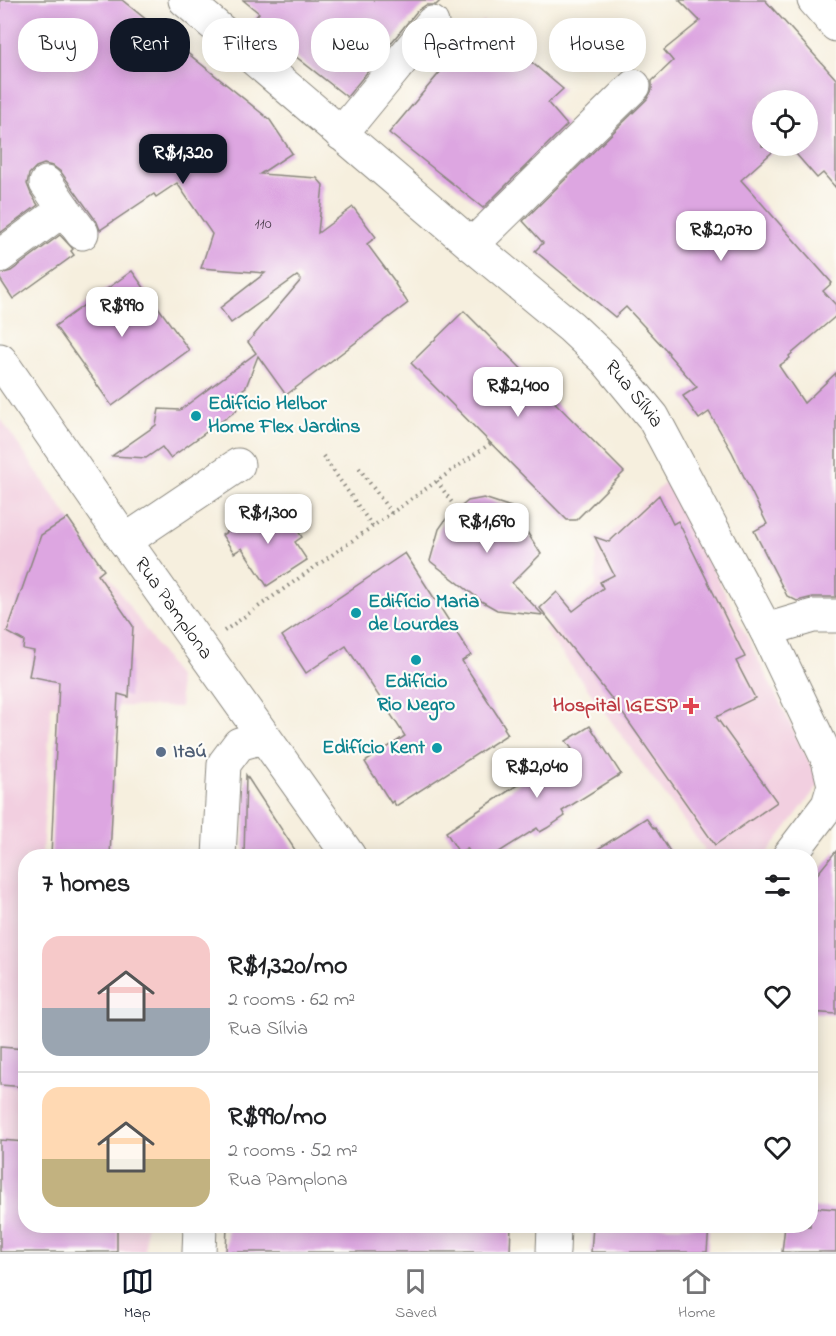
<!DOCTYPE html>
<html lang="en">
<head>
<meta charset="utf-8">
<style>
  body { margin:0; font-family:"Indie Flower",sans-serif; background:#f6f6f6; color:#202124; height:100vh; display:flex; flex-direction:column; font-size:22px; white-space:nowrap }
  * { box-sizing:border-box; margin:0 }
  p { font-size:20px; color:#757577 }
  .icon { flex:none; width:33px; height:33px; fill:none; stroke:currentColor; stroke-width:2; stroke-linecap:round; stroke-linejoin:round }
  .map { position:relative; flex:1; overflow:hidden }
  .drawer { position:absolute; left:18px; top:849px; width:800px; height:384px; display:flex; flex-direction:column; background:#fff; border-radius:24px; box-shadow:0 3px 15px #0003 }
  .drawer>* { flex:none }
  .guide { position:absolute; left:18px; top:18px; width:801px; height:54px; display:flex; gap:12px }
  .buttons { position:absolute; left:752px; top:90px; display:grid; gap:12px }
  .buttons a { display:grid; place-items:center; width:66px; height:66px; border-radius:50%; background:#fff; box-shadow:0 3px 15px #0003; font-size:30px }
  .price { position:absolute; translate:-50% -51px; padding:0 14px; border-radius:12px; background:#fff; color:#222; font-size:20px; line-height:39px; filter:drop-shadow(0 2px 3px #0008) }
  .price::after { content:''; position:absolute; left:50%; top:36px; width:18px; height:14px; margin-left:-9px; background:inherit; clip-path:polygon(0 0,100% 0,50% 100%) }
  .price.on { background:#111827; color:#fff }
  ul { padding:0; list-style:none }
  li { display:flex; align-items:center; gap:18px; height:150px; padding:0 24px }
  li+li { border-top:2px solid #e0e0e0 }
  li span { display:grid; place-items:center; flex:none; width:168px; height:120px; border-radius:18px; color:#555 }
  li>.icon { margin-inline-start:auto }
  span .icon { width:72px; height:72px; fill:#fffc; stroke-width:1 }
  li b { font-size:26px }
  h2 { display:flex; justify-content:space-between; align-items:center; height:72px; padding:0 24px; font-size:26px }
  .chip { padding:0 21px; border-radius:24px; background:#fff; box-shadow:0 3px 15px #0003; font-size:21px; line-height:54px }
  .chip.on { background:#111827; color:#fff }
  .tab-bar { display:flex; justify-content:space-around; align-items:center; height:84px; border-top:2px solid #e0e0e0; background:#fff; font-size:16px; color:#757577 }
  .tab-bar a { display:grid; justify-items:center; gap:3px }
  .tab-bar .on { color:#111827 }
  .map>svg:first-child { display:block }
  .built { fill:#f2cfe0 }
  .building { fill:#dda6e1 }
  .lines { fill:none; stroke-linecap:round; stroke-linejoin:round }
  .minor-casing { stroke:#89867d; stroke-width:35 }
  .path { stroke:#89867d; stroke-width:4; stroke-dasharray:1.5 4.5; stroke-linecap:butt }
  .minor { stroke:#fff; stroke-width:33 }
  .culture-dot { fill:#0f9aa8; stroke:#fdfcf7; stroke-width:2 }
  .health-dot { fill:#e0444e; stroke:#fdfcf7; stroke-width:2 }
  .service-dot { fill:#5c6f8a; stroke:#fdfcf7; stroke-width:2 }
  .labels { text-anchor:middle; dominant-baseline:central; stroke-width:4.5; stroke-linejoin:round; paint-order:stroke }
  .number-label { font-size:16px; fill:#4c3e4d }
  .street-label { font-size:20px; fill:#1c1c1c; stroke:#fdfcf7 }
  .culture-label { font-size:20px; font-weight:bold; fill:#0d838f; stroke:#fdfcf7; text-anchor:start }
  .health-label { font-size:20px; font-weight:bold; fill:#be3a42; stroke:#fdfcf7; text-anchor:end }
  .service-label { font-size:20px; font-weight:bold; fill:#4e5e75; stroke:#fdfcf7; text-anchor:start }
</style>
</head>
<body>
<div class="map">
<svg width="836" height="1252" viewBox="0 0 836 1252">
  <rect width="100%" height="100%" fill="#fdfcf7"/>
  <filter id="ink" filterUnits="userSpaceOnUse"><feTurbulence type="fractalNoise" baseFrequency=".0167" numOctaves="2"/><feDisplacementMap in="SourceGraphic" scale="12" xChannelSelector="R" yChannelSelector="G"/><feConvolveMatrix kernelMatrix="1 2 1 2 8 2 1 2 1" color-interpolation-filters="sRGB"/></filter>
  <filter id="wash" filterUnits="userSpaceOnUse"><feTurbulence type="fractalNoise" baseFrequency=".008" numOctaves="4" result="noise"/><feDisplacementMap in="SourceGraphic" scale="24" xChannelSelector="R" yChannelSelector="G"/><feGaussianBlur stdDeviation="1.35" result="paint"/><feColorMatrix in="noise" values="0 0 0 0 0 0 0 0 0 0 0 0 0 0 0 0 0 1.4 0 .05"/><feComposite in="paint" operator="in"/></filter>
  <g filter="url(#wash)">
    <rect width="100%" height="100%" fill="#f6efde"/>
    <g class="built">
      <polygon points="0,418 178,677 181,707 51,705 42,856 26,856 26,1226 146,1226 145,1252 0,1252"/>
      <polygon points="668,480 820,783 765,856 697,856 705,850 544,629 596,586 596,546"/>
    </g>
    <g id="blocks">
      <g class="building">
        <polygon points="0,0 122,0 270,120 292,153 260,174 317,178 323,185 318,233 353,207 376,237 367,244 396,283 395,284 408,303 286,395 258,356 246,387 229,399 237,410 170,458 162,447 146,458 112,456 156,425 159,409 180,410 256,353 248,342 301,280 297,276 231,323 220,308 265,273 201,268 212,234 177,183 156,197 154,194 100,230 97,222 61,172 53,166 44,164 36,167 29,174 27,184 31,194 38,205 0,233"/>
        <polygon points="243,0 441,0 436,5 426,5 417,11 347,97 252,22 259,13"/>
        <polygon points="679,0 765,0 836,79 836,188 823,173 817,178 789,146 807,146 807,100 762,100 762,146 779,146 741,180 832,283 823,291 836,305 836,316 789,356 790,358 779,366 804,403 836,373 836,597 813,597 797,601 787,596 754,531 767,524 732,452 709,412 699,419 683,396 697,387 668,354 669,353 626,307 615,317 535,251 543,243 523,221 647,99 652,90 652,81 673,61 664,50 700,21"/>
        <polygon points="483,21 563,89 548,103 567,125 483,208 389,133"/>
        <polygon points="60,235 73,249 71,251 74,255 13,299 0,279 0,274 11,271"/>
        <polygon points="132,271 189,350 112,406 55,326"/>
        <polygon points="464,311 624,472 576,520 567,520 411,363"/>
        <polygon points="659,495 673,524 678,521 745,657 736,661 755,698 716,717 777,802 715,845 619,708 540,608 557,592 573,611 603,588 600,582 614,575 595,537 609,542"/>
        <polygon points="484,498 511,507 541,554 512,583 543,615 497,610 483,602 430,561 439,529 446,519 468,501"/>
        <polygon points="257,512 261,518 270,512 275,521 278,519 280,523 289,517 302,537 295,542 307,560 267,586 242,548 234,553 222,535"/>
        <polygon points="68,518 104,570 98,575 133,626 129,697 118,694 110,856 51,856 59,682 29,676 34,651 23,649 24,641 7,632 41,535"/>
        <polygon points="405,553 471,655 462,661 505,727 504,728 508,734 396,806 393,801 391,803 365,762 405,736 346,646 306,673 282,636"/>
        <polygon points="590,726 621,774 562,811 565,816 547,828 540,832 537,828 493,856 472,856 467,848 459,853 446,832 572,749 566,741"/>
        <polygon points="246,775 299,856 244,856"/>
        <polygon points="646,818 654,829 655,828 673,856 587,856"/>
        <polygon points="836,851 836,1014 810,1012 810,883"/>
        <polygon points="0,1047 26,1049 26,1087 0,1085"/>
        <polygon points="0,1140 26,1142 26,1226 117,1229 117,1252 0,1252"/>
        <polygon points="810,1207 836,1209 836,1252 782,1252 785,1226 810,1226"/>
        <polygon points="227,1226 511,1226 510,1252 226,1252"/>
        <polygon points="593,1226 709,1226 707,1252 591,1252"/>
      </g>
    </g>
  </g>
  <g filter="url(#ink)">
    <use href="#blocks" fill-opacity="0" stroke="#89867d" stroke-width="1.5"/>
    <g class="lines">
      <g class="minor-casing">
        <g id="minor">
          <path id="s1" d="M185 0 472 245 571 327 606 360 653 417 766 630 828 760 834 785 828 805 789 856"/>
          <polyline points="814,0 836,25"/>
          <polyline points="341,134 432,23"/>
          <polyline points="64,209 82,233"/>
          <polyline points="472,245 634,86"/>
          <polyline points="0,256 64,209 46,183"/>
          <path id="s2" d="M0 360 125 541 349 856"/>
          <polyline points="125,541 238,465"/>
          <polyline points="766,630 813,616 836,616"/>
          <polyline points="219,856 224,764 239,744 263,737"/>
          <polyline points="199,1252 200,1226"/>
          <polyline points="553,1252 554,1226"/>
        </g>
      </g>
      <g class="path">
        <polyline points="323,456 373,527"/>
        <polyline points="359,468 392,514"/>
        <polyline points="437,481 457,510"/>
        <polyline points="224,631 491,443"/>
      </g>
      <use href="#minor" class="minor"/>
    </g>
  </g>
  <g class="culture-dot">
    <circle cx="196" cy="416" r="6"/>
    <circle cx="356" cy="613" r="6"/>
    <circle cx="416" cy="660" r="6"/>
    <circle cx="437" cy="748" r="6"/>
  </g>
  <path class="health-dot" d="M688 697h6v6h6v6h-6v6h-6v-6h-6v-6h6z"/>
  <circle class="service-dot" cx="161" cy="752" r="6"/>
  <g class="labels">
    <g class="number-label">
      <text x="263" y="224">110</text>
    </g>
    <g class="street-label">
      <text stroke="none"><textPath href="#s1" startOffset="598">Rua Sílvia</textPath></text>
      <text stroke="none"><textPath href="#s2" startOffset="303">Rua Pamplona</textPath></text>
    </g>
    <g class="culture-label">
      <text x="208" y="404">Edifício Helbor<tspan x="208" dy="23">Home Flex Jardins</tspan></text>
      <text x="368" y="602">Edifício Maria<tspan x="368" dy="23">de Lourdes</tspan></text>
      <text x="416" y="682" text-anchor="middle">Edifício<tspan x="416" dy="23">Rio Negro</tspan></text>
      <text x="425" y="748" text-anchor="end">Edifício Kent</text>
    </g>
    <g class="health-label">
      <text x="678" y="706">Hospital IGESP</text>
    </g>
    <g class="service-label">
      <text x="173" y="752">Itaú</text>
    </g>
  </g>
</svg>
<div class="buttons">
<a><svg class="icon" aria-label="locate" viewBox="0 0 24 24"><circle cx="12" cy="12" r="6"/><path d="M12 2v4M12 18v4M2 12h4M18 12h4"/></svg></a>
</div>
<b class="price on" style="left:183px;top:185px">R$1,320</b>
<b class="price" style="left:721px;top:262px">R$2,070</b>
<b class="price" style="left:122px;top:338px">R$990</b>
<b class="price" style="left:518px;top:418px">R$2,400</b>
<b class="price" style="left:268px;top:545px">R$1,300</b>
<b class="price" style="left:487px;top:554px">R$1,690</b>
<b class="price" style="left:537px;top:799px">R$2,040</b>
<div class="guide">
<a class="chip">Buy</a>
<a class="chip on">Rent</a>
<a class="chip">Filters</a>
<a class="chip">New</a>
<a class="chip">Apartment</a>
<a class="chip">House</a>
</div>
<section class="drawer">
<h2>7 homes<svg class="icon" aria-label="filters" viewBox="0 0 24 24"><path d="M4 7h16M4 17h16"/><circle cx="9" cy="7" r="2"/><circle cx="15" cy="17" r="2"/></svg></h2>
<ul>
<li><span style="background:linear-gradient(#f6c9c9 60%,#9aa5b1 0)"><svg class="icon" aria-label="home" viewBox="0 0 24 24"><path d="M3 11l9-7 9 7M6 9v11h12V9"/></svg></span><div><b>R$1,320/mo</b><p>2 rooms · 62 m²</p><p>Rua Sílvia</p></div><svg class="icon" aria-label="heart" viewBox="0 0 24 24"><path d="M12 20l-8-8c-3-5 5-10 8-4 3-6 11-1 8 4z"/></svg></li>
<li><span style="background:linear-gradient(#ffd9b3 60%,#c2b280 0)"><svg class="icon" aria-label="home" viewBox="0 0 24 24"><path d="M3 11l9-7 9 7M6 9v11h12V9"/></svg></span><div><b>R$990/mo</b><p>2 rooms · 52 m²</p><p>Rua Pamplona</p></div><svg class="icon" aria-label="heart" viewBox="0 0 24 24"><path d="M12 20l-8-8c-3-5 5-10 8-4 3-6 11-1 8 4z"/></svg></li>
</ul>
</section>
</div>
<nav class="tab-bar">
<a class="on"><svg class="icon" aria-label="map" viewBox="0 0 24 24"><path d="M3 6l6-2 6 2 6-2v14l-6 2-6-2-6 2zM9 4v14M15 6v14"/></svg>Map</a>
<a><svg class="icon" aria-label="saved" viewBox="0 0 24 24"><path d="M7 4h10v16l-5-4-5 4z"/></svg>Saved</a>
<a><svg class="icon" aria-label="home" viewBox="0 0 24 24"><path d="M3 11l9-7 9 7M6 9v11h12V9"/></svg>Home</a>
</nav>
</body>
</html>
